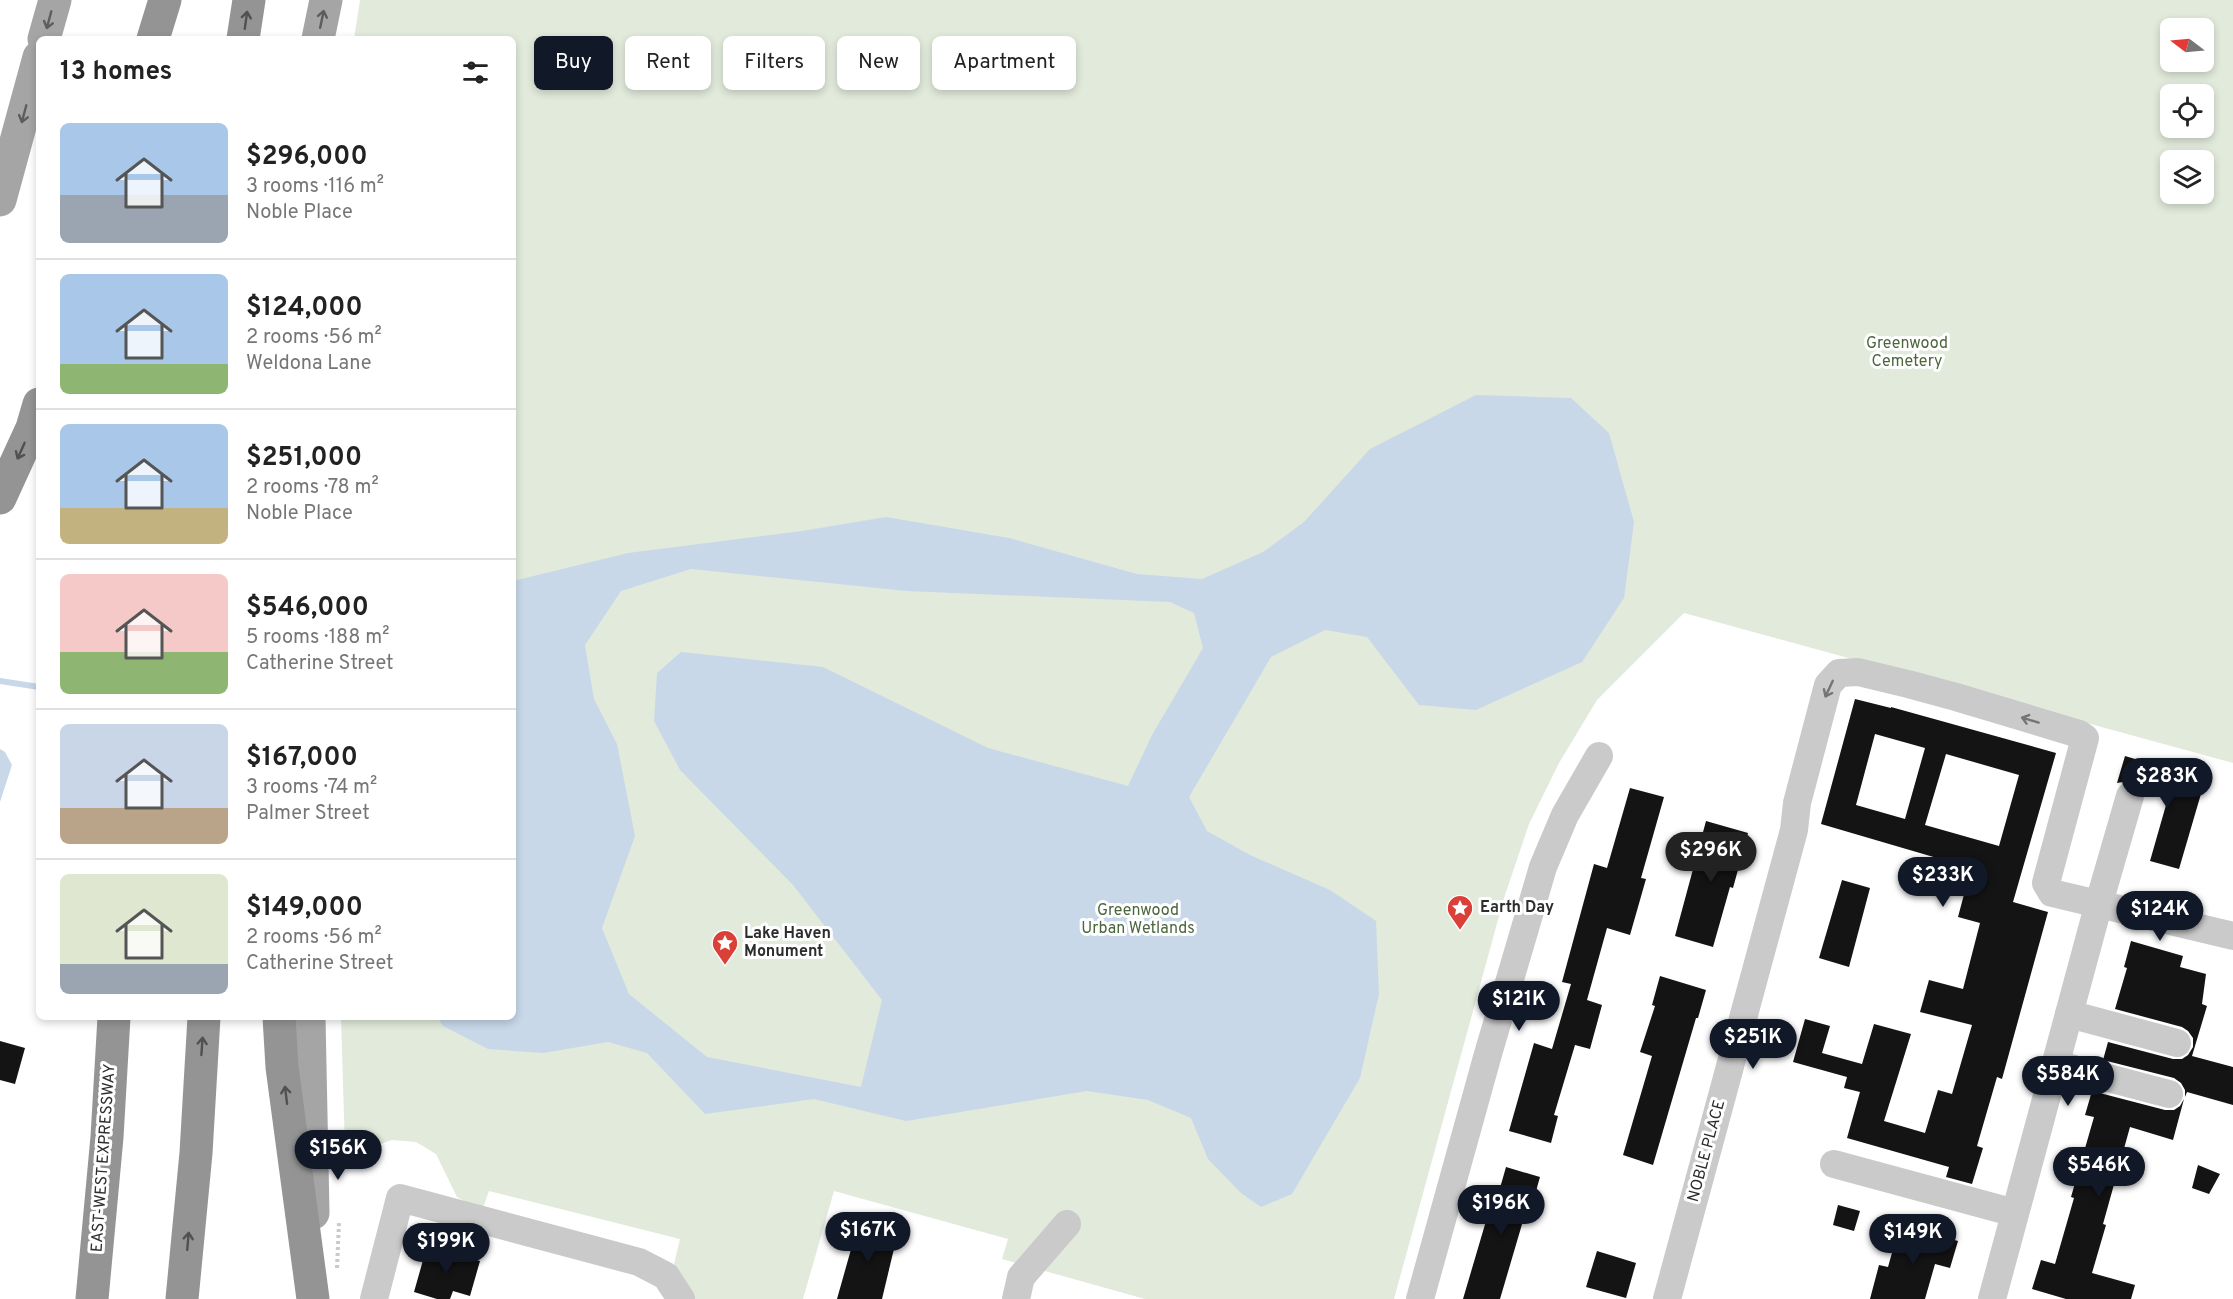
<!DOCTYPE html>
<html lang="en">
<head>
<meta charset="utf-8">
<style>
  body { margin:0; font-family:Overpass,sans-serif; background:#f2f2f2; color:#222; height:100vh; display:flex; flex-direction:column; font-size:22px; white-space:nowrap }
  * { box-sizing:border-box; margin:0 }
  p { font-size:20px; color:#767676 }
  .icon { flex:none; width:33px; height:33px; fill:none; stroke:currentColor; stroke-width:2; stroke-linecap:round; stroke-linejoin:round }
  .map { position:relative; flex:1; overflow:hidden }
  .sheet { position:absolute; left:36px; top:36px; width:480px; height:984px; display:flex; flex-direction:column; background:#fff; border-radius:9px; box-shadow:0 3px 9px #0003 }
  .sheet>* { flex:none }
  .hud { position:absolute; left:534px; top:36px; width:570px; height:54px; display:flex; gap:12px }
  .needle { width:39px; rotate:286deg }
  .buttons { position:absolute; left:2160px; top:18px; display:grid; gap:12px }
  .buttons a { display:grid; place-items:center; width:54px; height:54px; border-radius:9px; background:#fff; box-shadow:0 3px 9px #0003; font-size:30px }
  .price { position:absolute; translate:-50% -51px; padding:0 14px; border-radius:21px; background:#111827; color:#fff; font-size:20px; line-height:39px; filter:drop-shadow(0 2px 3px #0008) }
  .price::after { content:''; position:absolute; left:50%; top:36px; width:18px; height:14px; margin-left:-9px; background:inherit; clip-path:polygon(0 0,100% 0,50% 100%) }
  .price.active { background:#222; color:#fff }
  ul { padding:0; list-style:none }
  li { display:flex; align-items:center; gap:18px; height:150px; padding:0 24px }
  li+li { border-top:2px solid #e0e0e0 }
  li span { display:grid; place-items:center; flex:none; width:168px; height:120px; border-radius:9px; color:#555 }
  li>.icon { margin-inline-start:auto }
  span .icon { width:72px; height:72px; fill:#fffc; stroke-width:1 }
  li b { font-size:26px }
  h2 { display:flex; justify-content:space-between; align-items:center; height:72px; padding:0 24px; font-size:26px }
  .pill { padding:0 21px; border-radius:9px; background:#fff; box-shadow:0 3px 9px #0003; font-size:21px; line-height:54px }
  .pill.active { background:#111827; color:#fff }
  .map>svg:first-child { display:block }
  .green { fill:#e1eadb; fill-rule:evenodd }
  .water { fill:#c8d8e9; fill-rule:evenodd }
  .lines { fill:none; stroke-linecap:round; stroke-linejoin:round }
  .stream { stroke:#c8d8e9; stroke-width:6 }
  .building { fill:#141414; fill-rule:evenodd }
  .path { stroke:#cacaca; stroke-width:4; stroke-dasharray:3 3; stroke-linecap:butt }
  .minor { stroke:#cacaca; stroke-width:28 }
  .major { stroke:#a5a5a5; stroke-width:33 }
  .highway { stroke:#949494; stroke-width:33 }
  .oneway { stroke:#5d5d5d }
  .oneway2 { stroke:#515151 }
  .oneway3 { stroke:#747474 }
  .labels { text-anchor:middle; dominant-baseline:central; stroke-width:6; stroke-linejoin:round; paint-order:stroke }
  .park-label { font-size:16px; fill:#4b663d; stroke:#fff }
  .poi-label { font-size:16px; font-weight:bold; fill:#2d2d2d; stroke:#fff; text-anchor:start }
  .street-label { font-size:16px; fill:#2d2d2d; stroke:#fff }
</style>
</head>
<body>
<div class="map">
<svg width="2233" height="1299" viewBox="0 0 2233 1299">
  <rect width="100%" height="100%" fill="#fff"/>
  <path class="green" d="M360 0H2233V763L1684 613 1597 700 1559 763 1529 824 1504 898 1394 1299H1145L1002 1259 1008 1239 834 1191 803 1299H692L674 1264 680 1239 489 1191 483 1208 466 1202 457 1197 436 1154 416 1142 392 1140 371 1147 345 1149 341 1017H513V39H354ZM2170 28H2204V62H2170ZM2170 94H2204V128H2170ZM2170 160H2204V194H2170Z"/>
  <g class="water">
    <path d="M1476 395 1571 398 1609 433 1634 522 1624 598 1582 662 1476 710 1419 705 1367 637 1325 630 1271 657 1189 797 1207 831 1250 855 1330 890 1376 921 1379 994 1360 1078 1292 1194 1261 1207 1241 1193 1208 1159 1191 1118 1148 1100 1087 1091 906 1121 814 1099 705 1114 647 1053 608 1042 543 1053 488 1049 443 1026 437 1017H513V581L628 553 802 531 886 517 1009 538 1137 574 1202 579 1263 552 1304 522 1370 449ZM691 569 907 591 1170 602 1194 613 1203 648 1152 735 1128 786 988 748 823 667 681 652 657 673 654 721 680 770 793 885 882 1000 861 1087 707 1057 629 994 602 928 635 836 617 744 594 699 585 645 621 591Z"/>
    <polygon points="0,749 5,752 12,765 0,802"/>
  </g>
  <g class="lines">
    <polyline class="stream" points="0,681 39,687"/>
  </g>
  <g class="building">
    <path d="M1855 699 1891 708V707L2056 753 2013 902 2048 912 2002 1079 1997 1077 1977 1146 1983 1148 1972 1184 1946 1177 1949 1167 1847 1138 1860 1092 1844 1088 1847 1077 1793 1062 1805 1019 1830 1026 1822 1053 1862 1064 1874 1024 1911 1034 1884 1121 1925 1133 1938 1090 1952 1094 1972 1025 1920 1012 1929 980 1963 989 1980 923 1958 917 1971 868 1821 824ZM1875 734 1925 748 1905 819 1856 805ZM1946 754 2019 775 1999 846 1925 825Z"/>
    <polygon points="2125,756 2162,767 2160,775 2203,787 2179,869 2150,861 2168,798 2146,791 2141,784 2134,780 2117,783"/>
    <polygon points="1630,788 1664,797 1641,878 1646,879 1630,935 1607,928 1587,1000 1602,1005 1590,1049 1575,1045 1554,1115 1558,1116 1551,1143 1509,1131 1534,1043 1552,1049 1571,984 1562,982 1594,864 1607,868"/>
    <polygon points="1706,821 1748,833 1733,888 1730,887 1713,947 1675,936"/>
    <polygon points="1842,880 1870,888 1849,967 1819,958"/>
    <polygon points="2131,941 2183,956 2180,967 2206,974 2202,1004 2207,1006 2192,1056 2233,1067 2233,1105 2187,1092 2185,1097 2185,1090 2181,1083 2174,1078 2103,1060 2108,1042 2173,1059 2182,1059 2188,1055 2193,1047 2193,1038 2188,1031 2182,1027 2115,1009 2127,968 2124,967"/>
    <polygon points="1660,976 1706,990 1698,1018 1696,1018 1653,1165 1623,1155 1652,1056 1640,1052 1655,1006 1652,1005"/>
    <polygon points="0,1041 25,1048 15,1084 0,1080"/>
    <polygon points="2092,1091 2165,1110 2174,1110 2180,1106 2184,1099 2173,1140 2130,1127 2103,1224 2106,1225 2092,1273 2135,1285 2131,1299 2066,1299 2032,1289 2041,1260 2055,1264 2074,1198 2071,1197 2094,1117 2085,1115"/>
    <polygon points="2198,1165 2220,1174 2209,1194 2192,1188"/>
    <polygon points="1506,1167 1540,1177 1532,1205 1528,1204 1500,1299 1463,1299 1486,1221 1490,1223"/>
    <polygon points="1838,1205 1860,1211 1854,1231 1833,1225"/>
    <polygon points="859,1221 898,1232 882,1299 837,1299"/>
    <polygon points="1900,1224 1958,1241 1950,1268 1935,1264 1925,1299 1870,1299 1879,1265 1888,1267"/>
    <polygon points="427,1246 480,1261 470,1296 453,1291 450,1299 437,1299 414,1292"/>
    <polygon points="1597,1251 1636,1263 1626,1298 1586,1287"/>
  </g>
  <g class="lines">
    <polyline class="path" points="337,1268 339,1222"/>
    <g class="minor">
      <polyline points="2069,1014 2177,1043"/>
      <polyline points="2055,1064 2169,1094"/>
      <polyline points="1834,1164 2015,1213"/>
      <polyline points="374,1299 400,1198 639,1262 666,1276 681,1299"/>
      <polyline points="1016,1299 1021,1277 1067,1224"/>
      <polyline points="1420,1299 1488,1054 1543,867 1565,815 1599,756"/>
      <polyline points="1667,1299 1794,830 1797,803 1828,685 1839,673 1858,672 1908,684 1956,697 2079,734 2085,738 2046,883 2052,893 2233,936"/>
      <polyline points="1992,1299 2099,903 2130,796"/>
    </g>
    <g class="major">
      <polyline points="44,39 55,0"/>
      <polyline points="318,39 326,0"/>
      <polyline points="0,200 39,57"/>
      <polyline points="309,1017 313,1213"/>
    </g>
    <g class="highway">
      <polyline points="153,39 165,0"/>
      <polyline points="243,39 249,0"/>
      <polyline points="0,498 32,428 39,404"/>
      <polyline points="279,1017 282,1067 313,1299"/>
      <polyline points="92,1299 107,1137 114,1017"/>
      <polyline points="182,1299 196,1153 204,1017"/>
    </g>
  </g>
  <defs><path id="oneway-shaft" d="M-6 0H5M1.5-3L5.5 0L1.5 3" fill="none" stroke-width="1.6" stroke-linecap="round" stroke-linejoin="round" transform="scale(1.5)"/></defs>
  <g class="oneway">
    <use href="#oneway-shaft" transform="translate(322 19) rotate(-78)"/>
    <use href="#oneway-shaft" transform="translate(49 20) rotate(105)"/>
    <use href="#oneway-shaft" transform="translate(24 114) rotate(105)"/>
  </g>
  <g class="oneway2">
    <use href="#oneway-shaft" transform="translate(246 20) rotate(-82)"/>
    <use href="#oneway-shaft" transform="translate(21 451) rotate(114)"/>
    <use href="#oneway-shaft" transform="translate(202 1046) rotate(-86)"/>
    <use href="#oneway-shaft" transform="translate(286 1095) rotate(-97)"/>
    <use href="#oneway-shaft" transform="translate(188 1241) rotate(-85)"/>
  </g>
  <g class="oneway3">
    <use href="#oneway-shaft" transform="translate(1829 689) rotate(115)"/>
    <use href="#oneway-shaft" transform="translate(2030 720) rotate(-163)"/>
  </g>
  <defs>
    <g id="sight-pin" transform="scale(1.35)"><path d="M0 17L-7.5 6A9.5 9.5 0 1 1 7.5 6Z" fill="#db4038" stroke="#fff"/><path d="M0-6L1.8-2.2L6-1.7L2.9 1.2L3.7 5.4L0 3.3L-3.7 5.4L-2.9 1.2L-6-1.7L-1.8-2.2Z" fill="#fff"/></g>
  </defs>
  <g fill-rule="evenodd">
    <use href="#sight-pin" x="1460" y="908"/>
    <use href="#sight-pin" x="725" y="943"/>
  </g>
  <g class="labels">
    <g class="park-label">
      <text x="1907" y="344">Greenwood<tspan x="1907" dy="18">Cemetery</tspan></text>
      <text x="1138" y="911">Greenwood<tspan x="1138" dy="18">Urban Wetlands</tspan></text>
    </g>
    <g class="poi-label">
      <text x="1480" y="908">Earth Day</text>
      <text x="744" y="934">Lake Haven<tspan x="744" dy="18">Monument</tspan></text>
    </g>
    <g class="street-label">
      <text transform="translate(1707 1151) rotate(-75)">NOBLE PLACE</text>
      <text transform="translate(104 1158) rotate(-86)">EAST-WEST EXPRESSWAY</text>
    </g>
  </g>
</svg>
<div class="buttons">
<a><svg class="needle" viewBox="-14 -14 28 28"><path d="M0-13l5 13h-10z" fill="#e53935"/><path d="M0 13l5-13h-10z" fill="#767676"/></svg></a>
<a><svg class="icon" aria-label="locate" viewBox="0 0 24 24"><circle cx="12" cy="12" r="6"/><path d="M12 2v4M12 18v4M2 12h4M18 12h4"/></svg></a>
<a><svg class="icon" aria-label="layers" viewBox="0 0 24 24"><path d="M12 4l9 5-9 5-9-5zM3 14l9 5 9-5"/></svg></a>
</div>
<b class="price" style="left:2167px;top:809px">$283K</b>
<b class="price active" style="left:1711px;top:883px">$296K</b>
<b class="price" style="left:1943px;top:908px">$233K</b>
<b class="price" style="left:2160px;top:942px">$124K</b>
<b class="price" style="left:1519px;top:1032px">$121K</b>
<b class="price" style="left:1753px;top:1070px">$251K</b>
<b class="price" style="left:2068px;top:1107px">$584K</b>
<b class="price" style="left:338px;top:1181px">$156K</b>
<b class="price" style="left:2099px;top:1198px">$546K</b>
<b class="price" style="left:1501px;top:1236px">$196K</b>
<b class="price" style="left:868px;top:1263px">$167K</b>
<b class="price" style="left:1913px;top:1265px">$149K</b>
<b class="price" style="left:446px;top:1274px">$199K</b>
<div class="hud">
<a class="pill active">Buy</a>
<a class="pill">Rent</a>
<a class="pill">Filters</a>
<a class="pill">New</a>
<a class="pill">Apartment</a>
</div>
<section class="sheet">
<h2>13 homes<svg class="icon" aria-label="filters" viewBox="0 0 24 24"><path d="M4 7h16M4 17h16"/><circle cx="9" cy="7" r="2"/><circle cx="15" cy="17" r="2"/></svg></h2>
<ul>
<li><span style="background:linear-gradient(#a9c7e8 60%,#9aa5b1 0)"><svg class="icon" aria-label="home" viewBox="0 0 24 24"><path d="M3 11l9-7 9 7M6 9v11h12V9"/></svg></span><div><b>$296,000</b><p>3 rooms · 116 m²</p><p>Noble Place</p></div></li>
<li><span style="background:linear-gradient(#a9c7e8 75%,#8fb573 0)"><svg class="icon" aria-label="home" viewBox="0 0 24 24"><path d="M3 11l9-7 9 7M6 9v11h12V9"/></svg></span><div><b>$124,000</b><p>2 rooms · 56 m²</p><p>Weldona Lane</p></div></li>
<li><span style="background:linear-gradient(#a9c7e8 70%,#c2b280 0)"><svg class="icon" aria-label="home" viewBox="0 0 24 24"><path d="M3 11l9-7 9 7M6 9v11h12V9"/></svg></span><div><b>$251,000</b><p>2 rooms · 78 m²</p><p>Noble Place</p></div></li>
<li><span style="background:linear-gradient(#f6c9c9 65%,#8fb573 0)"><svg class="icon" aria-label="home" viewBox="0 0 24 24"><path d="M3 11l9-7 9 7M6 9v11h12V9"/></svg></span><div><b>$546,000</b><p>5 rooms · 188 m²</p><p>Catherine Street</p></div></li>
<li><span style="background:linear-gradient(#c9d6e8 70%,#b9a48a 0)"><svg class="icon" aria-label="home" viewBox="0 0 24 24"><path d="M3 11l9-7 9 7M6 9v11h12V9"/></svg></span><div><b>$167,000</b><p>3 rooms · 74 m²</p><p>Palmer Street</p></div></li>
<li><span style="background:linear-gradient(#dfe7d0 75%,#9aa5b1 0)"><svg class="icon" aria-label="home" viewBox="0 0 24 24"><path d="M3 11l9-7 9 7M6 9v11h12V9"/></svg></span><div><b>$149,000</b><p>2 rooms · 56 m²</p><p>Catherine Street</p></div></li>
</ul>
</section>
</div>
</body>
</html>
